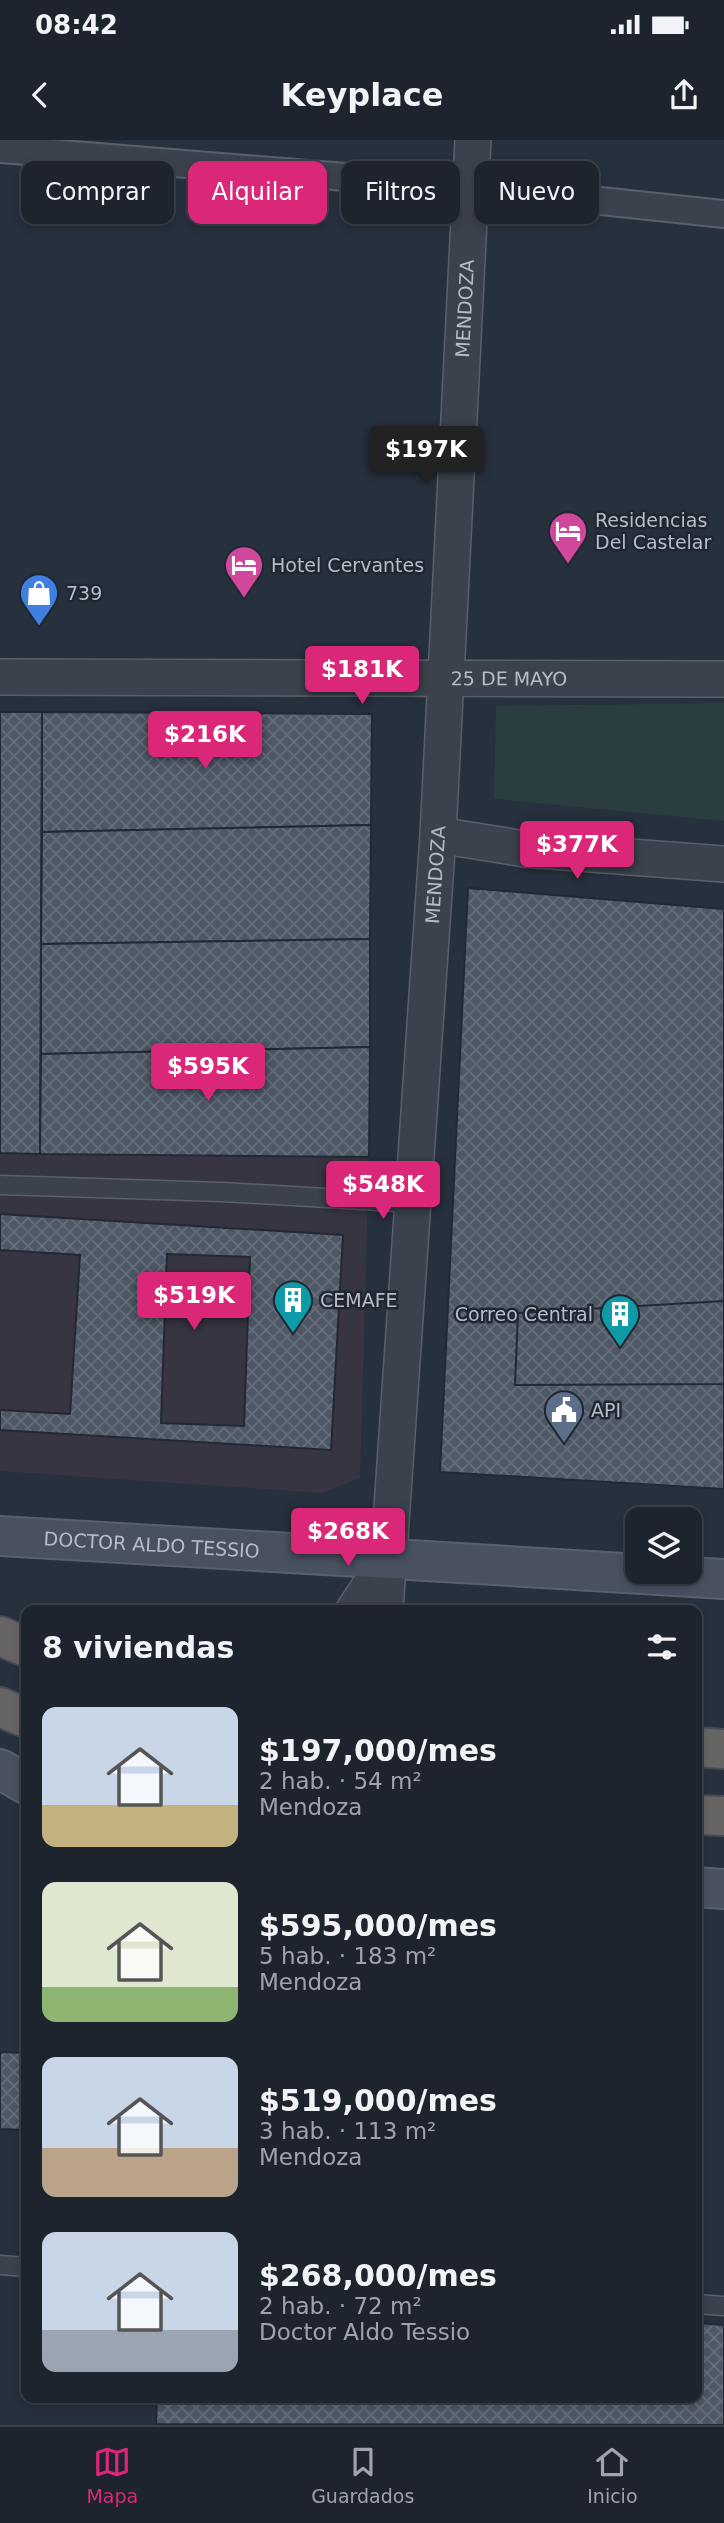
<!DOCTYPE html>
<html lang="es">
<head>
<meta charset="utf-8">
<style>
  body { margin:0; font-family:"DejaVu Sans",sans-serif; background:#252c36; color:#f1f3f6; height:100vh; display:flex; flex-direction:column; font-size:26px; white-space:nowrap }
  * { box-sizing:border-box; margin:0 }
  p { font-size:23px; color:#a0a4aa }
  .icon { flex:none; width:38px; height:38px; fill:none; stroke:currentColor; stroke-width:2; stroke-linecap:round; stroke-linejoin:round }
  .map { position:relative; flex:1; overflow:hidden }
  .drawer { position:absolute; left:21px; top:1465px; width:681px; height:798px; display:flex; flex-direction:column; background:#1d242e; border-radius:14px; box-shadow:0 4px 10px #0003,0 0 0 2px #3b414a }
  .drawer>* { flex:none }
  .top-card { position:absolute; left:21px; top:21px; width:682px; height:63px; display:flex; gap:14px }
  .fabs { position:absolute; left:625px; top:1367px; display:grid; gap:14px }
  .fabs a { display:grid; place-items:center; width:77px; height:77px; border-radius:14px; background:#1d242e; box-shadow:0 4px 10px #0003,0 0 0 2px #3b414a; font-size:35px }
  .price { position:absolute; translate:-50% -60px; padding:0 16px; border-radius:7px; background:#db2777; color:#fff; font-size:23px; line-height:46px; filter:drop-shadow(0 2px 4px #0008) }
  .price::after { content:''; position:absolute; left:50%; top:42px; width:21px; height:16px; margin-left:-10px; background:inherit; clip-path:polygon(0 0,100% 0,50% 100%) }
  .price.current { background:#222; color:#fff }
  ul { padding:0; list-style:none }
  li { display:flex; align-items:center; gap:21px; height:175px; padding:0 21px }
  li span { display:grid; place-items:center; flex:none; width:196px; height:140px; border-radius:14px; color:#555 }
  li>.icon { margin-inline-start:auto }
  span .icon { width:84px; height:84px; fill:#fffc; stroke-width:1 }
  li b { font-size:30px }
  h2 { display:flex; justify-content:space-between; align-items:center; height:84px; padding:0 21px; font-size:30px }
  .chip { padding:0 24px; border-radius:14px; background:#1d242e; box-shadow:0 4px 10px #0003,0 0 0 2px #3b414a; font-size:24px; line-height:63px }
  .chip.current { background:#db2777; color:#fff }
  .status { display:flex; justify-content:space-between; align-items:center; height:49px; padding:0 35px; background:#1d242e; direction:ltr }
  .status svg { height:19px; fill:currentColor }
  header { display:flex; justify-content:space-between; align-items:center; height:91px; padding:0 21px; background:#1d242e; font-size:32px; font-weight:800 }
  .menu { display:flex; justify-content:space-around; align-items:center; height:98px; border-top:2px solid #3b414a; background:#1d242e; font-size:19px; color:#a0a4aa }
  .menu a { display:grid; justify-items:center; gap:4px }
  .menu .current { color:#db2777 }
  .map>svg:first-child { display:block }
  .medical { fill:#373542 }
  .park { fill:#2a3d3f }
  .building { fill:url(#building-cross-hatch); stroke:#222934; stroke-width:2; fill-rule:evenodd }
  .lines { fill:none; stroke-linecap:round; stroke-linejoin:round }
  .service-casing { stroke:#59606b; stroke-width:21 }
  .pedestrian-casing { stroke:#59606b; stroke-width:30 }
  .minor-casing { stroke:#59606b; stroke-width:38 }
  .secondary-casing { stroke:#59606b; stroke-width:42 }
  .trunk-casing { stroke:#464d58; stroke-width:42 }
  .service { stroke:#3b424d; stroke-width:18 }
  .pedestrian { stroke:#3b424d; stroke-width:26 }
  .minor { stroke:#3b424d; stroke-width:35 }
  .secondary { stroke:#495160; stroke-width:38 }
  .trunk { stroke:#666563; stroke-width:38 }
  .labels { text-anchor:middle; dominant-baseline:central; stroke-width:5; stroke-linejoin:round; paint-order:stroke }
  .street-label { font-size:19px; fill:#b7bdc8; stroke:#202732 }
  .poi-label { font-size:19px; fill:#b7bdc8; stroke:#202732; text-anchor:start }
</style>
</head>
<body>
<div class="status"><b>08:42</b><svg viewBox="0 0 49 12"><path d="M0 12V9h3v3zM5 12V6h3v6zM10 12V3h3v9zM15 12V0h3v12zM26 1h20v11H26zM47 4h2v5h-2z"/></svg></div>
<header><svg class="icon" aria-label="back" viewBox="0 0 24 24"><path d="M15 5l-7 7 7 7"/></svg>Keyplace<svg class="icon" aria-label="share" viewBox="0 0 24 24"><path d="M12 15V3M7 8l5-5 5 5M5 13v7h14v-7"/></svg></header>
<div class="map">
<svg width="724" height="2285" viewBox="0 0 724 2285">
  <defs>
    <pattern id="building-cross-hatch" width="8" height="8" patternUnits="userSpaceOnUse" patternTransform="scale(1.75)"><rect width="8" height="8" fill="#4e5766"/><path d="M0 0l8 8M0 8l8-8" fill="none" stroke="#656d7a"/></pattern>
  </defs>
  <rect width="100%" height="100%" fill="#27303d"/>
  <polygon class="medical" points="0,1013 369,1017 360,1338 322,1353 0,1331"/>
  <polygon class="park" points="724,563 724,681 494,659 496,566"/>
  <g class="building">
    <polygon points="0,572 42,572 40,1014 0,1013"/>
    <polygon points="42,572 372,574 371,685 42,692"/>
    <polygon points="371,685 370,799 41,804 42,692"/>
    <polygon points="468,748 724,769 724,1349 440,1332"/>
    <polygon points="370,799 370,907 41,914 41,804"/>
    <polygon points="370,907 369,1017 40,1014 41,914"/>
    <path d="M0 1074 343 1095 331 1310 0 1290V1270L70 1274 80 1115 0 1110ZM167 1114 250 1117 244 1286 161 1283Z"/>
    <polygon points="724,1161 724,1244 515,1245 518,1173"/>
    <polygon points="0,1912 26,1913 26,1990 0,1989"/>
    <polygon points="696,2183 724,2185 724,2285 156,2284 157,2258 696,2258"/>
  </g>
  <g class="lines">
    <g class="service-casing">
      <g id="service">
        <polyline points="0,1045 222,1052 413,1063"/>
        <polyline points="0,2125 26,2127"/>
        <polyline points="696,2164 724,2166"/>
      </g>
    </g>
    <g class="pedestrian-casing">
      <polyline id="pedestrian" points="0,9 469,47 724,74"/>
    </g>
    <g class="minor-casing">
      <g id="minor">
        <path id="s1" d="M0 537 724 539"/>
        <polyline points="438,695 525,709 724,724"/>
        <polyline points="354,1470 387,1420"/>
        <path id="s2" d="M385 1470 438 695 473 0"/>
      </g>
    </g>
    <g class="secondary-casing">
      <g id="secondary">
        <path id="s3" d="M0 1396C241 1409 483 1425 724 1439"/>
        <polyline points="0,1629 26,1644"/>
        <polyline points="696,1747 724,1749"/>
      </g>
    </g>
    <g class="trunk-casing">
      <g id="trunk">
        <polyline points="0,1496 26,1507"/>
        <polyline points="0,1567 26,1578"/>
        <polyline points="696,1607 724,1609"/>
        <polyline points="696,1675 724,1676"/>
      </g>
    </g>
    <use href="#service" class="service"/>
    <use href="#pedestrian" class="pedestrian"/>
    <use href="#minor" class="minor"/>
    <use href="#secondary" class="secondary"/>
    <use href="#trunk" class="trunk"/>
  </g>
  <defs>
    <g id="hotel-pin" transform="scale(2.0125)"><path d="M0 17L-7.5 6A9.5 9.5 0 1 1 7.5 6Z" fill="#d1479c" stroke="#202732"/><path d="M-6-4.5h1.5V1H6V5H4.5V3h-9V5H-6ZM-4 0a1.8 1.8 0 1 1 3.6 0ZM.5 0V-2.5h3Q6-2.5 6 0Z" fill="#fff"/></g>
    <g id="shop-pin" transform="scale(2.0125)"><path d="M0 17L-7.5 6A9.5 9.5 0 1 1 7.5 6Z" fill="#3f7fe0" stroke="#202732"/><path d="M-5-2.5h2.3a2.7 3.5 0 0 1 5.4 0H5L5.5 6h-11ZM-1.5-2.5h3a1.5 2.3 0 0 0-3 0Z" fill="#fff"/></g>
    <g id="building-pin" transform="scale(2.0125)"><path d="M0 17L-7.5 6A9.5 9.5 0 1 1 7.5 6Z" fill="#0f9aa8" stroke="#202732"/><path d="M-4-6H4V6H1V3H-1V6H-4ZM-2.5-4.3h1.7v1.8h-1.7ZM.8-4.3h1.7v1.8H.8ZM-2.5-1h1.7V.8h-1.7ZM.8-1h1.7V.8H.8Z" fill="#fff"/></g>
    <g id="civic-pin" transform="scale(2.0125)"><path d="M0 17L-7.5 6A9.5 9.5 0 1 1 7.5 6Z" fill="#5c6f8a" stroke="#202732"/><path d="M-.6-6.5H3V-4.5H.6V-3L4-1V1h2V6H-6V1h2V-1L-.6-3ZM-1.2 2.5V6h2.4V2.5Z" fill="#fff"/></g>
  </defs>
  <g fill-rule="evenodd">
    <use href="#hotel-pin" x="568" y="391"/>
    <use href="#hotel-pin" x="244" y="425"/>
    <use href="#shop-pin" x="39" y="453"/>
    <use href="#building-pin" x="293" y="1160"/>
    <use href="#building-pin" x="620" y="1174"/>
    <use href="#civic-pin" x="564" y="1270"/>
  </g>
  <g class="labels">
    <g class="street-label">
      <text stroke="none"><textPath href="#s2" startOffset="1304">MENDOZA</textPath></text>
      <text stroke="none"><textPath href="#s1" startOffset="509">25 DE MAYO</textPath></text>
      <text stroke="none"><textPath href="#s2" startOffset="737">MENDOZA</textPath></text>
      <text stroke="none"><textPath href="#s3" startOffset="152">DOCTOR ALDO TESSIO</textPath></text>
    </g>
    <g class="poi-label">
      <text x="595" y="380">Residencias<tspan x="595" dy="22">Del Castelar</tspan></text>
      <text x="271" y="425">Hotel Cervantes</text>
      <text x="66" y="453">739</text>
      <text x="320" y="1160">CEMAFE</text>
      <text x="593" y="1174" text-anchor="end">Correo Central</text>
      <text x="591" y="1270">API</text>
    </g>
  </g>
</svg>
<div class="fabs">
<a><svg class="icon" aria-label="layers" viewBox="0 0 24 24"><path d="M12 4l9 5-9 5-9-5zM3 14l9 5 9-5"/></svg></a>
</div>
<b class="price current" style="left:426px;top:346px">$197K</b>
<b class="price" style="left:362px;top:566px">$181K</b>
<b class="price" style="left:205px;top:631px">$216K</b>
<b class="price" style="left:577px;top:741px">$377K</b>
<b class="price" style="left:208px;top:963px">$595K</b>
<b class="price" style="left:383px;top:1081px">$548K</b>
<b class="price" style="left:194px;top:1192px">$519K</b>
<b class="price" style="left:348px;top:1428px">$268K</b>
<div class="top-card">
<a class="chip">Comprar</a>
<a class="chip current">Alquilar</a>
<a class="chip">Filtros</a>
<a class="chip">Nuevo</a>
</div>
<section class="drawer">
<h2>8 viviendas<svg class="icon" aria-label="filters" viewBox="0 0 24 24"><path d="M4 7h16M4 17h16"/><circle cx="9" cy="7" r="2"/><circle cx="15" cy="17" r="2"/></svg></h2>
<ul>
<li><span style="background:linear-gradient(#c9d6e8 70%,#c2b280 0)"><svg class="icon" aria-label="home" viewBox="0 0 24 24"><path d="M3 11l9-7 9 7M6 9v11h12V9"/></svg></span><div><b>$197,000/mes</b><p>2 hab. · 54 m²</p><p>Mendoza</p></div></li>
<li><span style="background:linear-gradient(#dfe7d0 75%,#8fb573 0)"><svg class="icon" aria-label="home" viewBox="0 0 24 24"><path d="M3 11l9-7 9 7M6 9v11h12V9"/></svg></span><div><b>$595,000/mes</b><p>5 hab. · 183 m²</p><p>Mendoza</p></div></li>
<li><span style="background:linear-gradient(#c9d6e8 65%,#b9a48a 0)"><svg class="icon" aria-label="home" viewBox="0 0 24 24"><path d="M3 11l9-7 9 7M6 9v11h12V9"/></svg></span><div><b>$519,000/mes</b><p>3 hab. · 113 m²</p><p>Mendoza</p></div></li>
<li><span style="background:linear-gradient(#c9d6e8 70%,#9aa5b1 0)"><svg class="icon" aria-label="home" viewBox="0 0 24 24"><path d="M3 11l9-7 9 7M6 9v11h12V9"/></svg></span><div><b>$268,000/mes</b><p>2 hab. · 72 m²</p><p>Doctor Aldo Tessio</p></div></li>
</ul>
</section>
</div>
<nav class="menu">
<a class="current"><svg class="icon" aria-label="map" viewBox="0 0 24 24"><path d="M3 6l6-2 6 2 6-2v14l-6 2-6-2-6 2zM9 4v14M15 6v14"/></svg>Mapa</a>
<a><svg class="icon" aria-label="saved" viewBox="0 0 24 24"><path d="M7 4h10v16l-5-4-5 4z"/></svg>Guardados</a>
<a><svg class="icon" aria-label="home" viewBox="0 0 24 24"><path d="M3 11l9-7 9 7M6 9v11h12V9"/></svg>Inicio</a>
</nav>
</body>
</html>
